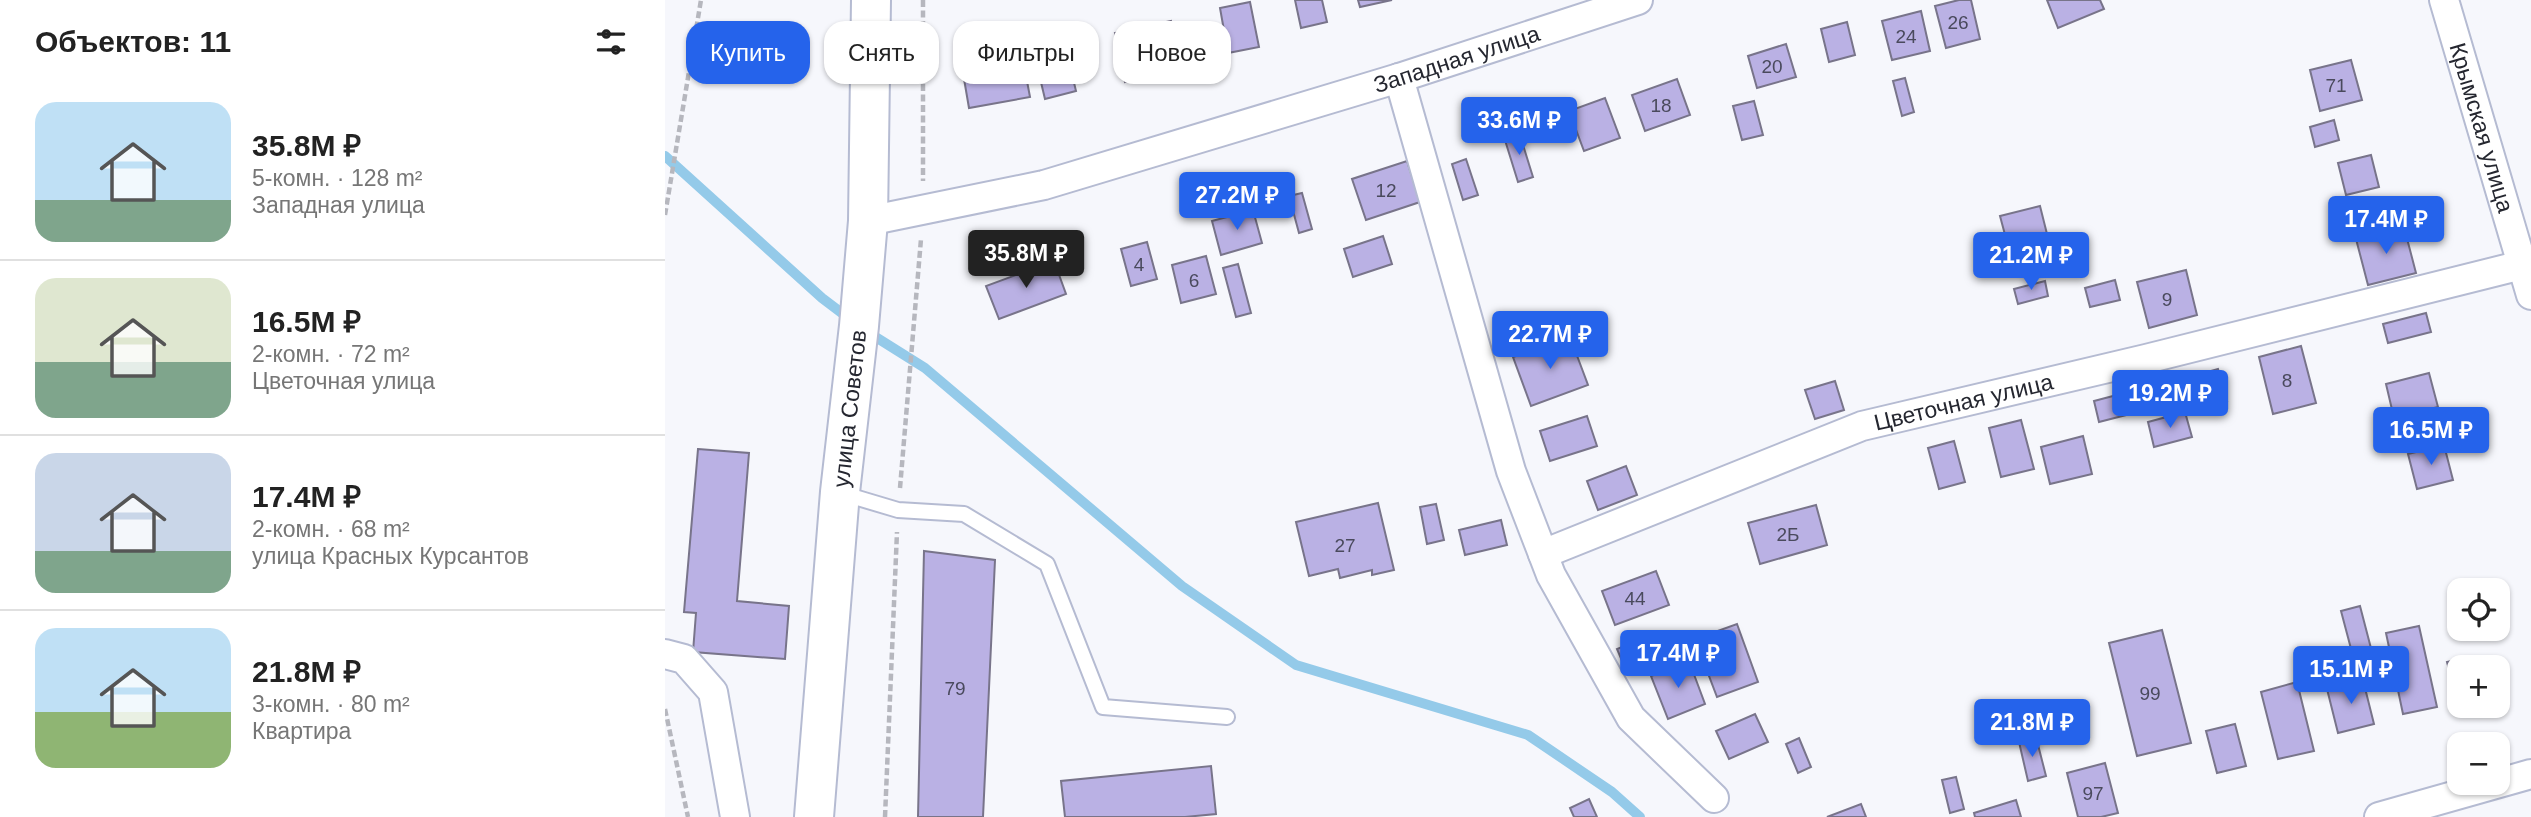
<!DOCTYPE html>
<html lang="ru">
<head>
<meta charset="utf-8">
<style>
  body { margin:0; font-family:Arial,sans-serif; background:#f6f6f6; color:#222; height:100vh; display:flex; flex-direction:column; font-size:26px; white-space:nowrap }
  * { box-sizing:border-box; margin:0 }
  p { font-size:23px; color:#767676 }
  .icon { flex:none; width:38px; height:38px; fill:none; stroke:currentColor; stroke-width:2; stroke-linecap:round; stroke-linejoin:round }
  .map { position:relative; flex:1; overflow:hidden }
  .side { display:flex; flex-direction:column; background:#fff; width:665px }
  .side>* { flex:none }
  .top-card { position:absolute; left:21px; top:21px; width:665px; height:63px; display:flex; gap:14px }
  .controls { position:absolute; left:1782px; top:578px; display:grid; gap:14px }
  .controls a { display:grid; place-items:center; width:63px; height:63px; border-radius:14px; background:#fff; box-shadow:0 2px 5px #0004; font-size:35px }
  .price { position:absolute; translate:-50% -60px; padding:0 16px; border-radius:7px; background:#2563eb; color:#fff; font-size:23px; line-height:46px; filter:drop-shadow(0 2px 4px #0008) }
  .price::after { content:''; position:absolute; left:50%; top:42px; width:21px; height:16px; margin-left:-10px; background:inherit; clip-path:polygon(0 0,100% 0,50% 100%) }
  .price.active { background:#222; color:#fff }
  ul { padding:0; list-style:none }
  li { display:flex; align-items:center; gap:21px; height:175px; padding:0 35px }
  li+li { border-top:2px solid #e0e0e0 }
  li span { display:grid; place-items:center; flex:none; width:196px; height:140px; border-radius:21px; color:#555 }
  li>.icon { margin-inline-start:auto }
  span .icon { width:84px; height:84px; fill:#fffc; stroke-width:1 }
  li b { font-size:30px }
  h2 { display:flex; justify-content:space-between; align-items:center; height:84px; padding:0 35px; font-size:30px }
  .chip { padding:0 24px; border-radius:21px; background:#fff; box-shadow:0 2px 5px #0004; font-size:24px; line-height:63px }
  .chip.active { background:#2563eb; color:#fff }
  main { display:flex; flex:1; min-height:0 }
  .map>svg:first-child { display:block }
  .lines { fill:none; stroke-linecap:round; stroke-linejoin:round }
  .stream { stroke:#94cae9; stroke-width:10 }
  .building { fill:#bab1e4; stroke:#78748a; stroke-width:2 }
  .service-casing { stroke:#b5bbd2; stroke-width:18 }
  .minor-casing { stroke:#b5bbd2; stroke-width:32 }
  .secondary-casing { stroke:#b5bbd2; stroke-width:42 }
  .path { stroke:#b6b7be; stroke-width:4.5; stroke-dasharray:7 3.5; stroke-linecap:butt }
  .service { stroke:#fff; stroke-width:14 }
  .minor { stroke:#fff; stroke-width:28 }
  .secondary { stroke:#fff; stroke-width:38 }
  .labels { text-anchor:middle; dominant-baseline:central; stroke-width:5; stroke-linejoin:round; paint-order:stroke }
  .number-label { font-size:19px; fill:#4a4a5d }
  .street-label { font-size:23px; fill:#252730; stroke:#fff }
</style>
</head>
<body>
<main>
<section class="side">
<h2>Объектов: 11<svg class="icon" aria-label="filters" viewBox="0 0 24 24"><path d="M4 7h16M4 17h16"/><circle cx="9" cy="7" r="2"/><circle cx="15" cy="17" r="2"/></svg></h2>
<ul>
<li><span style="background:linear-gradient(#bfe0f5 70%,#7fa58c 0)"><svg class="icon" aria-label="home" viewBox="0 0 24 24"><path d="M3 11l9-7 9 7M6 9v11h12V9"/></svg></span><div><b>35.8M ₽</b><p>5-комн. · 128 m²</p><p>Западная улица</p></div></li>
<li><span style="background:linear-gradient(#dfe7d0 60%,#7fa58c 0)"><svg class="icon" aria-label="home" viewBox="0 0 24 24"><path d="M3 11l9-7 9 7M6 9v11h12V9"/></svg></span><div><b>16.5M ₽</b><p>2-комн. · 72 m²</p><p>Цветочная улица</p></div></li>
<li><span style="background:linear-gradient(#c9d6e8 70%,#7fa58c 0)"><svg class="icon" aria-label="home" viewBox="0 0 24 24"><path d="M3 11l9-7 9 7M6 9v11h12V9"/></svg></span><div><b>17.4M ₽</b><p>2-комн. · 68 m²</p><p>улица Красных Курсантов</p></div></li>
<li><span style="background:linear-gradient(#bfe0f5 60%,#8fb573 0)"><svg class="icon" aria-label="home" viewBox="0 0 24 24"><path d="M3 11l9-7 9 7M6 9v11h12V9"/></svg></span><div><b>21.8M ₽</b><p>3-комн. · 80 m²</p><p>Квартира</p></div></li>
</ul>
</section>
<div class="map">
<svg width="1866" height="817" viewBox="0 0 1866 817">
  <rect width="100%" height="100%" fill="#f6f7fc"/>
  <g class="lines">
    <g class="stream">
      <polyline points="0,156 157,298 186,320"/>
      <polyline points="201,331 260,368 517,586 631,665 863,735 947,792 975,817"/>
    </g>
  </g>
  <g class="building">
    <polygon points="630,0 657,0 662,22 636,28"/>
    <polygon points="693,0 727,0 695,7"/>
    <polygon points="1294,0 1306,0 1315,39 1281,48 1270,6"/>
    <polygon points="1382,0 1435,0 1439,9 1393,28"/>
    <polygon points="585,2 594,47 563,53 555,8"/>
    <polygon points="1256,11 1265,51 1227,60 1217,21"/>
    <polygon points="506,21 517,71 460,82 450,33"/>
    <polygon points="1182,22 1190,55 1164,62 1156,29"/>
    <polygon points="352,28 365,97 304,108 292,38"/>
    <polygon points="1121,44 1131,77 1092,88 1083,56"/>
    <polygon points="400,45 411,91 380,99 369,53"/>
    <polygon points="1686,60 1697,100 1655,111 1645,70"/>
    <polygon points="1240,78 1249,112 1237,116 1228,81"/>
    <polygon points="1012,79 1025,115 980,131 967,95"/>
    <polygon points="940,98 955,138 919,151 904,111"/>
    <polygon points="1089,101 1098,135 1077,140 1068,106"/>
    <polygon points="1669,120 1674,140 1650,147 1645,127"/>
    <polygon points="854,132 868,177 853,182 839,137"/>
    <polygon points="1706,155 1714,187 1681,195 1673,163"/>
    <polygon points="801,159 813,195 798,200 787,164"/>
    <polygon points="742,161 755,202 701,220 687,179"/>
    <polygon points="637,193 647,229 634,233 624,196"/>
    <polygon points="1375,206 1386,250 1347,261 1335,216"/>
    <polygon points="588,210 597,243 556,255 547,221"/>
    <polygon points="1739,227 1751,273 1703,285 1691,239"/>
    <polygon points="718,236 727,264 688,277 679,249"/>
    <polygon points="482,242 492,279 466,286 456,249"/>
    <polygon points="541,256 551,294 516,303 507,265"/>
    <polygon points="389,261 401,294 334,319 321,286"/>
    <polygon points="573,264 586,313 571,317 558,268"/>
    <polygon points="1521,270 1532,315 1484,328 1472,282"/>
    <polygon points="1450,280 1455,300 1425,307 1420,288"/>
    <polygon points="1380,281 1383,296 1353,304 1349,289"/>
    <polygon points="1761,313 1766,332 1723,343 1718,324"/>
    <polygon points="905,337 923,385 866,406 848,357"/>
    <polygon points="1636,346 1651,403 1608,414 1594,357"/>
    <polygon points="1553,369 1562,401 1541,407 1532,375"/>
    <polygon points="1764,373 1773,407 1729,418 1721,384"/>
    <polygon points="1170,381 1179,410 1150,419 1140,390"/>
    <polygon points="1467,391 1473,412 1434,422 1429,401"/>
    <polygon points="1520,412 1527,437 1489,447 1483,422"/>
    <polygon points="922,416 932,446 885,461 875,431"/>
    <polygon points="1356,420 1369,469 1336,477 1324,428"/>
    <polygon points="1418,436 1427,474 1385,484 1376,447"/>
    <polygon points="1289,441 1300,482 1274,489 1263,448"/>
    <polygon points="1779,445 1788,480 1752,489 1743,454"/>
    <polygon points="33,449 84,453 72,601 124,606 120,659 28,652 31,613 19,612"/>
    <polygon points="961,466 972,495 933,510 922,481"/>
    <polygon points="713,503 729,570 707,575 707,570 675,578 673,569 644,576 631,522"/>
    <polygon points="771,504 779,540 762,544 755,507"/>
    <polygon points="1151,505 1162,545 1095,564 1083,523"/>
    <polygon points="836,520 842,545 800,555 794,530"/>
    <polygon points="259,551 330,560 318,817 253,817"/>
    <polygon points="991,571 1004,605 950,625 937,591"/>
    <polygon points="1695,606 1708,656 1689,660 1676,611"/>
    <polygon points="1072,624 1093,682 1052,697 1030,639"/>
    <polygon points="1754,626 1772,707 1738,714 1721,633"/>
    <polygon points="1497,630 1526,743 1472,756 1444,643"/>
    <polygon points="989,634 997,653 960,668 952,649"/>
    <polygon points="1804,657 1807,667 1794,667 1794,699 1792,700 1782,662"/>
    <polygon points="1024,661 1040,704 1003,719 986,676"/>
    <polygon points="1698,680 1709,724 1673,733 1662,689"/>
    <polygon points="1632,682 1649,751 1613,759 1596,692"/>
    <polygon points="1090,714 1103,742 1064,759 1051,731"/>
    <polygon points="1570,724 1581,766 1552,773 1541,731"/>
    <polygon points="1371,737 1381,776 1363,781 1354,742"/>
    <polygon points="1134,738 1146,767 1133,773 1121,744"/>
    <polygon points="1440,763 1453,813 1436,817 1413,817 1402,773"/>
    <polygon points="546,766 551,814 520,817 400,817 396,781"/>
    <polygon points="1291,777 1299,809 1285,813 1277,780"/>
    <polygon points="924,799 932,817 909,817 905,808"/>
    <polygon points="1351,800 1356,817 1310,817 1309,813"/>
    <polygon points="1196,804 1201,817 1162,817"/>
  </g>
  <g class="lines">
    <g class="service-casing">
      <polyline id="service" points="176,493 233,510 299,514 382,564 438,707 562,717"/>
    </g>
    <g class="minor-casing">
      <g id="minor">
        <path id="s1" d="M1779 0 1866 295"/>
        <polyline points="734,78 846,471 886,575 966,718 1049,798"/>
        <path id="s2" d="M203 221 379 185 734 78 973 0"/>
        <path id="s3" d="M878 554 1197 426 1481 359 1857 265"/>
        <polyline points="0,654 19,659 48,692 70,817"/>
        <polyline points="1714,817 1866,774"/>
      </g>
    </g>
    <g class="secondary-casing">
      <g id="secondary">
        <path id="s4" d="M149 817 175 492 194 326 203 221 206 0"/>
      </g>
    </g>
    <g class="path">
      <polyline points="258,0 258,181"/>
      <polyline points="0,215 36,0"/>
      <polyline points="235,488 256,239"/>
      <polyline points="0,709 23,817"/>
      <polyline points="220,817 232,532"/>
    </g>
    <use href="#service" class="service"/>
    <use href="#minor" class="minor"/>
    <use href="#secondary" class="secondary"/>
  </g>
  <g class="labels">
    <g class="number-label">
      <text x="1293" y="22">26</text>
      <text x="1241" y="36">24</text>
      <text x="1107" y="66">20</text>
      <text x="1671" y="85">71</text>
      <text x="996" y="105">18</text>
      <text x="721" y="190">12</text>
      <text x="474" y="264">4</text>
      <text x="529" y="280">6</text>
      <text x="1502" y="299">9</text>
      <text x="1622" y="380">8</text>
      <text x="1123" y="534">2Б</text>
      <text x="680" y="545">27</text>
      <text x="970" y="598">44</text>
      <text x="290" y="688">79</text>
      <text x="1485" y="693">99</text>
      <text x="1428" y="793">97</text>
    </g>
    <g class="street-label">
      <text stroke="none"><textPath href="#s2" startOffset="611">Западная улица</textPath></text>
      <text stroke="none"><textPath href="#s1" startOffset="133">Крымская улица</textPath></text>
      <text stroke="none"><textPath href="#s3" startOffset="448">Цветочная улица</textPath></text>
      <text stroke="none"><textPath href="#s4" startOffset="410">улица Советов</textPath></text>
    </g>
  </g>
</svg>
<div class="controls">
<a><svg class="icon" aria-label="locate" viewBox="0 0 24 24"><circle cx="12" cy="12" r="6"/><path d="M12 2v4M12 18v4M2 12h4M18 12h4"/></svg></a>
<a>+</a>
<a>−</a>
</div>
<b class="price" style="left:854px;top:157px">33.6M ₽</b>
<b class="price" style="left:572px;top:232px">27.2M ₽</b>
<b class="price" style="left:1721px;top:256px">17.4M ₽</b>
<b class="price active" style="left:361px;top:290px">35.8M ₽</b>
<b class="price" style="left:1366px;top:292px">21.2M ₽</b>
<b class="price" style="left:885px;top:371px">22.7M ₽</b>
<b class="price" style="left:1505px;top:430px">19.2M ₽</b>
<b class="price" style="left:1766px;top:467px">16.5M ₽</b>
<b class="price" style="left:1013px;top:690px">17.4M ₽</b>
<b class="price" style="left:1686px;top:706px">15.1M ₽</b>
<b class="price" style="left:1367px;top:759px">21.8M ₽</b>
<div class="top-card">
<a class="chip active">Купить</a>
<a class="chip">Снять</a>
<a class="chip">Фильтры</a>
<a class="chip">Новое</a>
</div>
</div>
</main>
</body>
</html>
